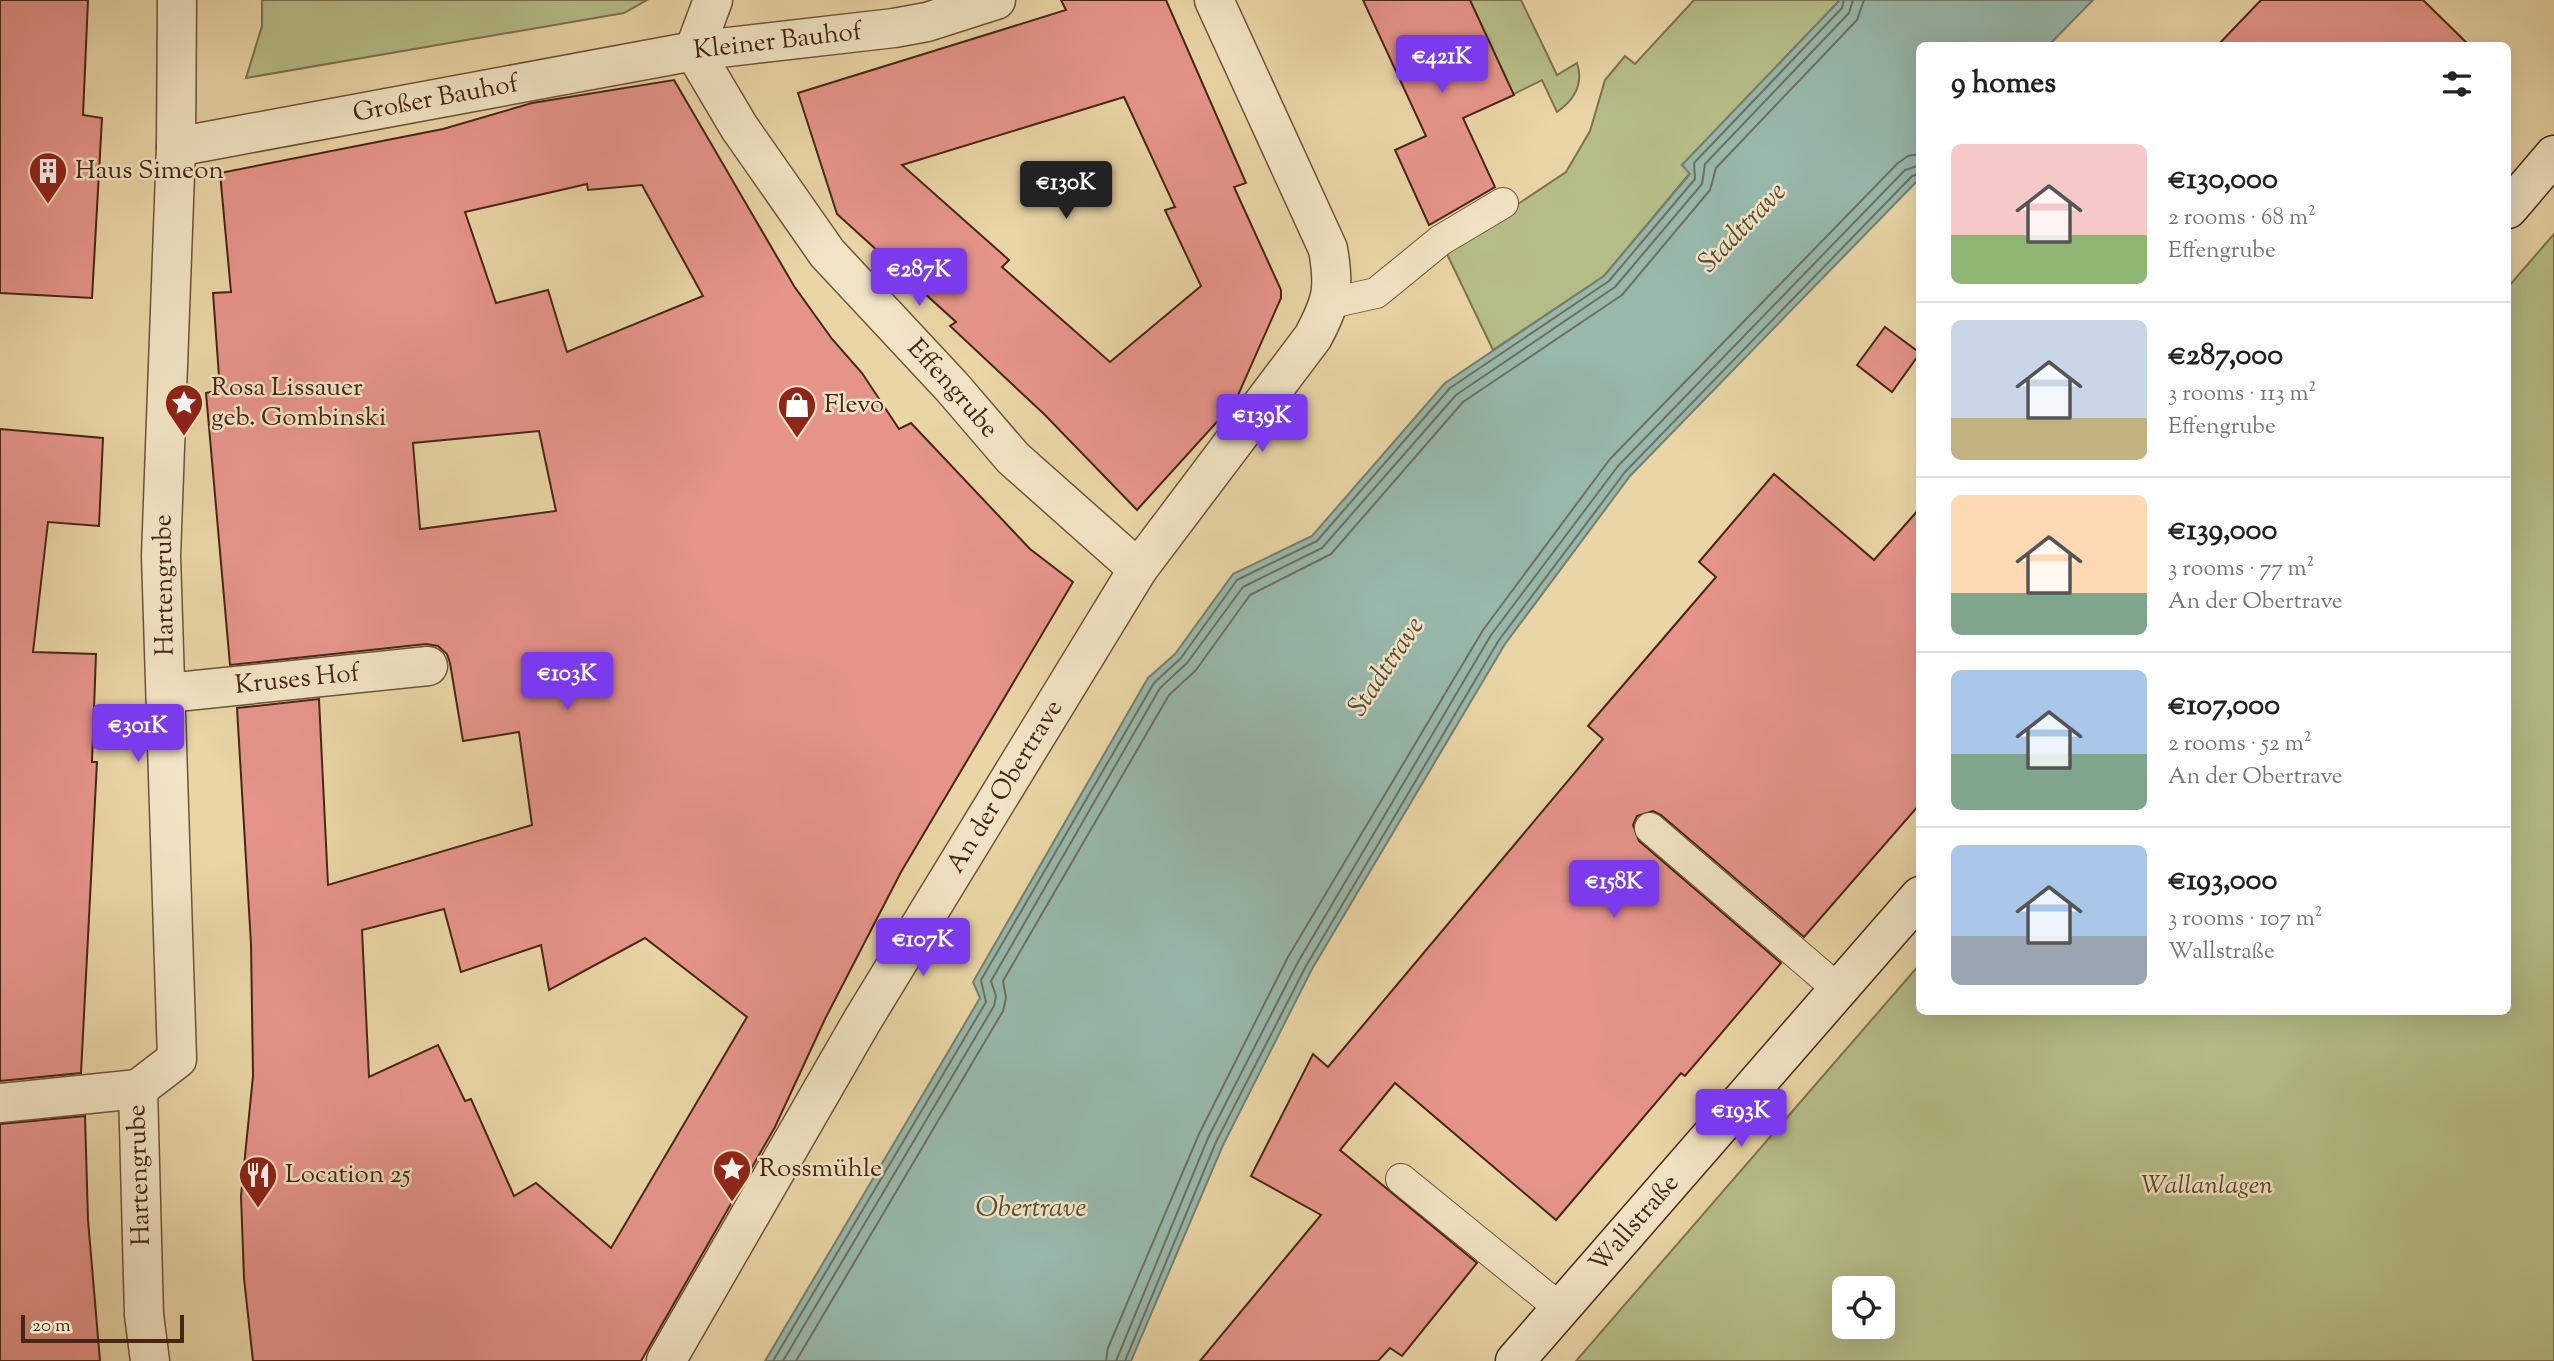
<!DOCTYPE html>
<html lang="en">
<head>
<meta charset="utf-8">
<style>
  body { margin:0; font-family:"Sorts Mill Goudy",serif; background:#f2f2f2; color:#222; height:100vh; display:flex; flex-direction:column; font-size:26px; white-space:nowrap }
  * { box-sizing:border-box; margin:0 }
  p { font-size:23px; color:#767676 }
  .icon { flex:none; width:38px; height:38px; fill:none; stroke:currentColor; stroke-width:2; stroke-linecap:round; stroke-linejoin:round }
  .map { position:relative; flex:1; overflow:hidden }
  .drawer { position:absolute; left:1916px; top:42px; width:595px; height:973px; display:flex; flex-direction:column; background:#fff; border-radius:10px; box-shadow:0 7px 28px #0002 }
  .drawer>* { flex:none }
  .fabs { position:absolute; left:1832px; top:1276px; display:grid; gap:14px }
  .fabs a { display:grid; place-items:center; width:63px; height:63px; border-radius:10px; background:#fff; box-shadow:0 7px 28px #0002; font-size:35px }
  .scale { position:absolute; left:21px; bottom:18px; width:163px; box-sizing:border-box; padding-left:7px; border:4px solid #472615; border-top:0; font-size:19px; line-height:24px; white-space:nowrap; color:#472615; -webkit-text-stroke:5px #f1e4c4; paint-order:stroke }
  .price { position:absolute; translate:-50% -60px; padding:0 16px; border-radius:7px; background:#7c3aed; color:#fff; font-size:23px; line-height:46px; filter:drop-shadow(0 2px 4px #0008) }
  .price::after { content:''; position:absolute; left:50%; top:42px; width:21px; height:16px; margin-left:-10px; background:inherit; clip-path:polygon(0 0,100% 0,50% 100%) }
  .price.current { background:#222; color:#fff }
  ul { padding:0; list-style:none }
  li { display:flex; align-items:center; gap:21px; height:175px; padding:0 35px }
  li+li { border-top:2px solid #e0e0e0 }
  li span { display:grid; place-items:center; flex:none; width:196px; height:140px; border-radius:10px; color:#555 }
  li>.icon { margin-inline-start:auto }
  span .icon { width:84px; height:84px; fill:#fffc; stroke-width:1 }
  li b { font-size:30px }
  h2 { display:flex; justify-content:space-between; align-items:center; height:84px; padding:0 35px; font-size:30px }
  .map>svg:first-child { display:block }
  .green { fill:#b5bd87; stroke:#7e724e; stroke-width:2; fill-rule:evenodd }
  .water { fill:#97b8aa; stroke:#777e6e; stroke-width:2 }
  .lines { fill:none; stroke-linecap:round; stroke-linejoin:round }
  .shore { stroke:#6f6f60; stroke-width:2 }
  .building { fill:#e6948a; stroke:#472615; stroke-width:2; fill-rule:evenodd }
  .service-casing { stroke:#705239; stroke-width:32 }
  .minor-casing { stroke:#705239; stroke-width:41 }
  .secondary-casing { stroke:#472615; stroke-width:41 }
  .service { stroke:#f1e4c4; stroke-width:30 }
  .minor { stroke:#f1e4c4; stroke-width:38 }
  .secondary { stroke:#f1e4c4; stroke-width:38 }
  .labels { text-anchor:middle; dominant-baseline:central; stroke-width:5; stroke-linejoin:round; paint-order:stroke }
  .street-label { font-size:26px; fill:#472615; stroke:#f1e4c4 }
  .poi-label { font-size:26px; fill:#472615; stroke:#f1e4c4; text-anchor:start }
  .park-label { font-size:26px; font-style:italic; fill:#5d442c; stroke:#f1e4c4 }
  .water-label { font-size:28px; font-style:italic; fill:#5b4a3a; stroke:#f1e4c4 }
</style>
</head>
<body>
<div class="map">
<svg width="2554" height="1361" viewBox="0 0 2554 1361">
  <rect width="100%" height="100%" fill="#e9d5a5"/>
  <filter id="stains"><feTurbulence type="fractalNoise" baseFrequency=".00286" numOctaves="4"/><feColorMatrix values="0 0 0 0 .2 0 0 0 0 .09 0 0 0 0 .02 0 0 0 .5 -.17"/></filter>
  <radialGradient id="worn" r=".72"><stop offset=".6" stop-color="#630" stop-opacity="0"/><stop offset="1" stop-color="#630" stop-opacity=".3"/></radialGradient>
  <g class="green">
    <polygon points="262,0 647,0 624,13 246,78 262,26"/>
    <path d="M1456 0H1521L1557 75 1577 63C1584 84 1574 100 1557 112L1542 80 1502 100Z"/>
    <polygon points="1694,0 1840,0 1682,165 1690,173 1604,276 1493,350 1446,252 1566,172 1590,131 1605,80 1625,56 1635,64"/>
    <path d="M2554 234V1361H1576L1920 964V1012H2508V287ZM1844 1288H1883V1326H1844Z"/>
  </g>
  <polygon class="water" points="1840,0 2093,0 2049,45 1920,46 1920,178 1630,476 1505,644 1312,969 1223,1145 1131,1361 765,1361 980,998 973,982 1148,678 1175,654 1233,574 1312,536 1445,383 1604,276 1690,174 1682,165"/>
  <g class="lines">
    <g class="shore">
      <polyline points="773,1361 986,1002 981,980 1154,683 1181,658 1237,580 1317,541 1450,388 1609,281 1695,179 1694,163 1842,8 1844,0"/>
      <polyline points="783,1361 994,1006 996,996 991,981 1160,688 1187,663 1243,587 1322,548 1456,395 1615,287 1702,184 1705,164 1849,13 1853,0"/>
      <polyline points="796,1361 1003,1011 1006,998 1003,981 1169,695 1196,670 1250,595 1331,554 1463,402 1622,295 1710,190 1716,168 1857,20 1864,0"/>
      <polyline points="1106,1361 1108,1348 1199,1134 1288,957 1483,630 1610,459 1898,163 1908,156 1920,154"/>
      <polyline points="1116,1361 1208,1138 1298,962 1491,635 1618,466 1905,170 1920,165"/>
      <polyline points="1125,1361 1216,1142 1306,966 1499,640 1625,472 1912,176 1920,174"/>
    </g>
  </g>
  <g class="building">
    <polygon points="0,0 88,0 83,115 102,118 92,298 0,293"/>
    <path d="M1061 0H1166L1246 183 1234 187 1281 290V298L1235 402 1137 510 1044 414 950 326 956 322 837 214 798 93 1066 10ZM1124 97 1175 207 1165 210 1201 286 1110 362 1002 267 1009 260 902 165Z"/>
    <polygon points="1363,0 1470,0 1514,95 1463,118 1495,187 1429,225 1395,150 1426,136"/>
    <polygon points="2261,0 2423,0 2470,46 2217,46"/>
    <path d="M674 80 794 286 832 339 862 373 899 429 911 423 1030 549 1073 582 901 872 825 1019 775 1127 641 1361H253L244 1278 241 1196 253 1076 251 944 237 708 319 699 328 885 532 825 519 732 463 741 450 663 447 654 438 646 426 644 230 665 206 393 220 390 213 293 231 292 220 173 443 129 532 103ZM587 184 588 190 642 185 703 296 567 352 548 290 496 303 465 212ZM539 431 556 511 420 529 413 443ZM444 909 461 972 541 945 549 990 645 938 747 1017 611 1248 536 1183 514 1196 471 1099 465 1101 438 1045 369 1077 362 930Z"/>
    <polygon points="1885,327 1920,353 1892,392 1857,365"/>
    <polygon points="0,429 103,438 99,526 48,522 33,652 96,654 92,762 97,762 81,1073 0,1081"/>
    <polygon points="1774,474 1874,560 1920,508 1920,804 1804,937 1661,815 1653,811 1637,816 1633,825 1639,841 1781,963 1685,1076 1681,1073 1556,1220 1395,1083 1340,1150 1477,1263 1402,1356 1390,1348 1378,1361 1200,1361 1321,1215 1251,1176 1313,1054 1328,1067 1603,739 1588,726 1716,577 1699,562"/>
    <polygon points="85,1116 88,1220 100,1361 0,1361 0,1124"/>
  </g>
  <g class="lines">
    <g class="service-casing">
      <g id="service">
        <polyline points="1331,303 1376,293 1441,240 1503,203"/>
        <polyline points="1650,828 1839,990"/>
        <polyline points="1401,1179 1561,1309"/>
      </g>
    </g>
    <g class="minor-casing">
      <g id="minor">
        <path id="s1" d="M694 51 739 127 827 253 952 387 1013 458 1138 569"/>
        <polyline points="694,51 713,0"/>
        <path id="s2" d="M176 147 694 51 894 28 927 22 996 0"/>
        <path id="s3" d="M167 693 428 666"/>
        <polyline points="0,1103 138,1089"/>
        <polyline points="150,1361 144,1315 138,1089 177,1059 161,556 176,147 177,0"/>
        <path id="s4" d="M666 1361 862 1021 1138 569 1313 337C1332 301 1335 289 1328 249L1214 0"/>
      </g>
    </g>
    <g class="secondary-casing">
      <g id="secondary">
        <polyline points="2508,209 2554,155"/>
        <path id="s5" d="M1515 1361 1920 896"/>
      </g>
    </g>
    <use href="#service" class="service"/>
    <use href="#minor" class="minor"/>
    <use href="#secondary" class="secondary"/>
  </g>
  <defs>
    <g id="building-pin" transform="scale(2.0125)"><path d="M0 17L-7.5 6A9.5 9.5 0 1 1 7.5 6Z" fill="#8f2418" stroke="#f1e4c4"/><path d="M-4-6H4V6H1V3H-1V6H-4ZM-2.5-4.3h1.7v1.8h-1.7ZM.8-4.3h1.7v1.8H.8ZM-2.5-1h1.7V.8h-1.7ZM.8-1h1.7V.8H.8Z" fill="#fff"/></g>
    <g id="sight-pin" transform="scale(2.0125)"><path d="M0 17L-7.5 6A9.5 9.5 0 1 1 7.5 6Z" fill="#8f2418" stroke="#f1e4c4"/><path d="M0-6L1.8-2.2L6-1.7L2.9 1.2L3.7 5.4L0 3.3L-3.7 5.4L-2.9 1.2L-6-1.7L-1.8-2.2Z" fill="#fff"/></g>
    <g id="shop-pin" transform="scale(2.0125)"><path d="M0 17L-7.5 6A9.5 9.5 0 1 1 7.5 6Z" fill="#8f2418" stroke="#f1e4c4"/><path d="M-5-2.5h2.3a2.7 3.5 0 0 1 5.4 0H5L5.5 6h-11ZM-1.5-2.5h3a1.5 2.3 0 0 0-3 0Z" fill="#fff"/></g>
    <g id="restaurant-pin" transform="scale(2.0125)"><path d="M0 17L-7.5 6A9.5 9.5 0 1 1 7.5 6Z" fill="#8f2418" stroke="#f1e4c4"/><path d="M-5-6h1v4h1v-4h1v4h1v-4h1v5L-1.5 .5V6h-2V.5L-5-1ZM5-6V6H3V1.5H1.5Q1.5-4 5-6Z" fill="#fff"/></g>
  </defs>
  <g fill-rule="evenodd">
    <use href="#building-pin" x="48" y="171"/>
    <use href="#sight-pin" x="184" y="403"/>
    <use href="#shop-pin" x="797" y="405"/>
    <use href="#sight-pin" x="732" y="1169"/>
    <use href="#restaurant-pin" x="258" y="1175"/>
  </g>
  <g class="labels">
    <g class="street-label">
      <text stroke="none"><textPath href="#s2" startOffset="611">Kleiner Bauhof</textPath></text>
      <text stroke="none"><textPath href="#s2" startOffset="264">Großer Bauhof</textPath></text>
      <text stroke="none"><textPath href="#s1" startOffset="427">Effengrube</textPath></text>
      <text transform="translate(165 585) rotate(-91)">Hartengrube</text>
      <text stroke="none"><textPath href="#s3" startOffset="131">Kruses Hof</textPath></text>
      <text stroke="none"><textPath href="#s4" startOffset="667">An der Obertrave</textPath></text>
      <text transform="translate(140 1175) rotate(-92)">Hartengrube</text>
      <text stroke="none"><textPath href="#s5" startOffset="182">Wallstraße</textPath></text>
    </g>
    <g class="poi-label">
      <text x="75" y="171">Haus Simeon</text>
      <text x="211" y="388">Rosa Lissauer<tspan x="211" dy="30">geb. Gombinski</tspan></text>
      <text x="824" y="405">Flevo</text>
      <text x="759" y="1169">Rossmühle</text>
      <text x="285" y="1175">Location 25</text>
    </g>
    <g class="park-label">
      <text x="2207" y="1186">Wallanlagen</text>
    </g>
    <g class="water-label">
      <text transform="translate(1743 228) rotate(-46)">Stadttrave</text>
      <text transform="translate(1387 667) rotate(-56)">Stadttrave</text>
      <text x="1031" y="1209">Obertrave</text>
    </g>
  </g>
  <rect width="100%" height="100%" filter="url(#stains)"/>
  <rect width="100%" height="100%" fill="url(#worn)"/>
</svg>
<div class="fabs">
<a><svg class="icon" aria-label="locate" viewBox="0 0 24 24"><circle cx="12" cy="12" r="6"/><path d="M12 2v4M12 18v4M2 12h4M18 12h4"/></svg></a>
</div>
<div class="scale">20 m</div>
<b class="price" style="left:1442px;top:95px">€421K</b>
<b class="price current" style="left:1066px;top:221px">€130K</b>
<b class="price" style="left:919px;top:308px">€287K</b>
<b class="price" style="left:1262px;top:454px">€139K</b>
<b class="price" style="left:567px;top:712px">€103K</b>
<b class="price" style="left:138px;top:764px">€301K</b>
<b class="price" style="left:1614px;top:920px">€158K</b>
<b class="price" style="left:923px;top:978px">€107K</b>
<b class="price" style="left:1741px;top:1149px">€193K</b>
<section class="drawer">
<h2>9 homes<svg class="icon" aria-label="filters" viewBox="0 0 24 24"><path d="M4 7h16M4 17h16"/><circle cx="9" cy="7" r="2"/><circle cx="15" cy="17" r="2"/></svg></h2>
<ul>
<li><span style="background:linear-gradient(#f6c9c9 65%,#8fb573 0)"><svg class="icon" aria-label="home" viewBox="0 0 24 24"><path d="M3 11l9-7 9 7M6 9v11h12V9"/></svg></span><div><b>€130,000</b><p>2 rooms · 68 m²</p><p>Effengrube</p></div></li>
<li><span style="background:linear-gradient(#c9d6e8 70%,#c2b280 0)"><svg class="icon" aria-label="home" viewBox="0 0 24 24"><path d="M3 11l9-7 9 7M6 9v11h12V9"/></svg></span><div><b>€287,000</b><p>3 rooms · 113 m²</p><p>Effengrube</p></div></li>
<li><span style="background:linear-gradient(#ffd9b3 70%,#7fa58c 0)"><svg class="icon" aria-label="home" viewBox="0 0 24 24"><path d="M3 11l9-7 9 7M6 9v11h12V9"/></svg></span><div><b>€139,000</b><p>3 rooms · 77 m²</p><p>An der Obertrave</p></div></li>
<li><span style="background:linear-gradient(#a9c7e8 60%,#7fa58c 0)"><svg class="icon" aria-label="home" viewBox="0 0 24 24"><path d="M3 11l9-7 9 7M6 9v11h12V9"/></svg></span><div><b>€107,000</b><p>2 rooms · 52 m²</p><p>An der Obertrave</p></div></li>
<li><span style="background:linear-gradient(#a9c7e8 65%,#9aa5b1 0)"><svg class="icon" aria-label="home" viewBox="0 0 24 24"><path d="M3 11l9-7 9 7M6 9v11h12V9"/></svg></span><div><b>€193,000</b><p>3 rooms · 107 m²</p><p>Wallstraße</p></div></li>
</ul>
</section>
</div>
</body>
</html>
